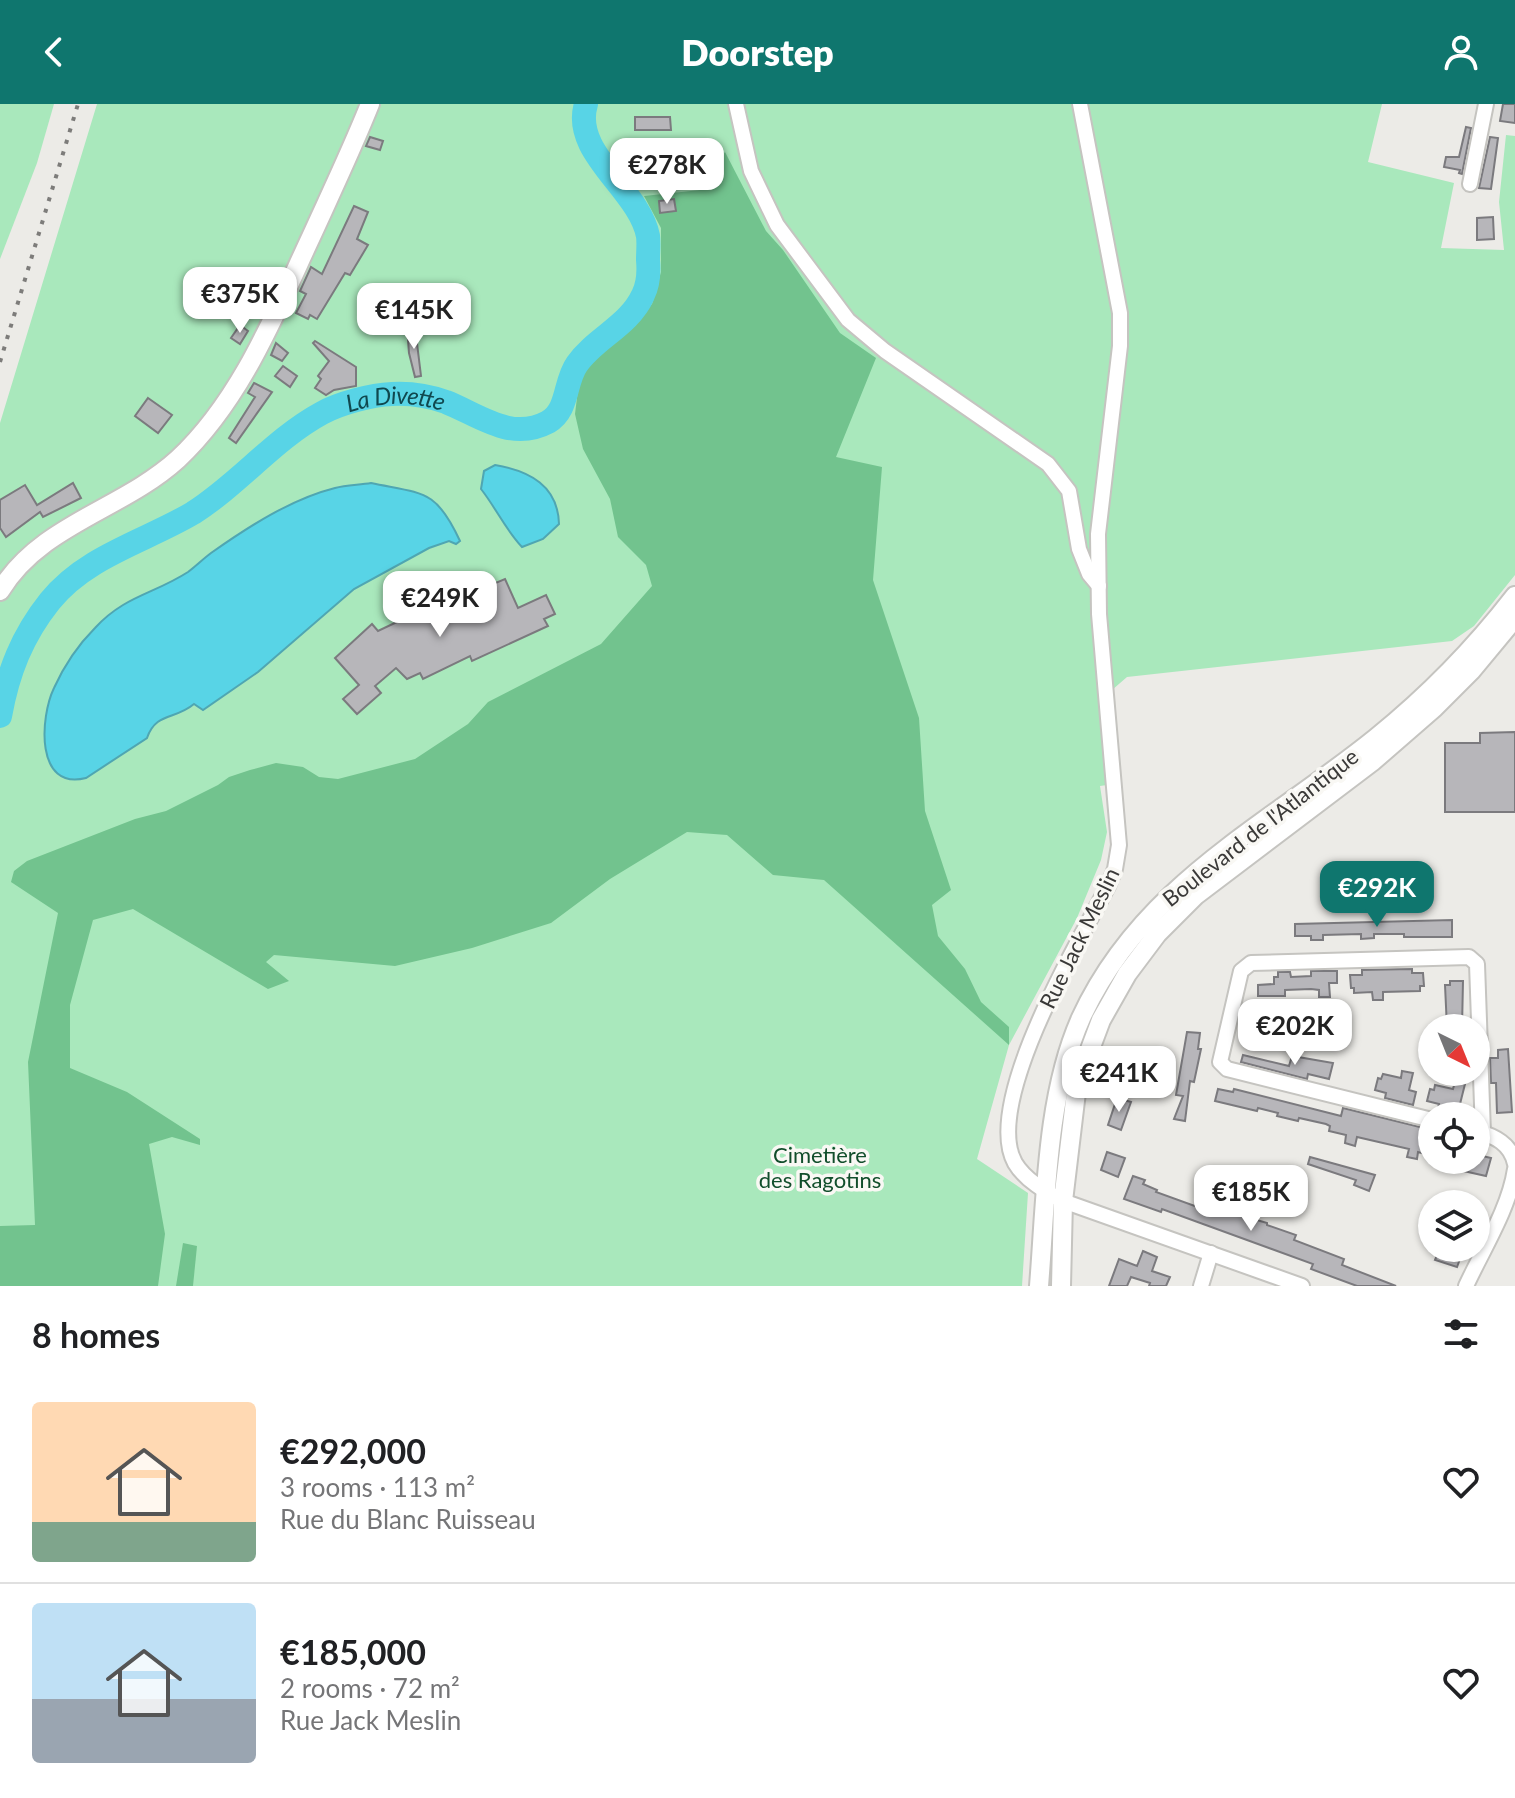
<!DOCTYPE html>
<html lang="en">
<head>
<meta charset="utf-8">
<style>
  body { margin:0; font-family:Lato,sans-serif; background:#f2f2f2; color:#202124; height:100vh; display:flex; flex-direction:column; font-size:30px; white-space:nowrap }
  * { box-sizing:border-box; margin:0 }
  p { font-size:26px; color:#757577 }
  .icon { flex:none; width:44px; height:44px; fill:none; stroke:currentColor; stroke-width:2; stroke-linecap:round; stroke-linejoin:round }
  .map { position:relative; height:1182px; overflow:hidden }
  .panel { display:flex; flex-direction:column; background:#fff; flex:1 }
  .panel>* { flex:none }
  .needle { width:52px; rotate:137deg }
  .tools { position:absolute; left:1418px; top:910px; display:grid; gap:16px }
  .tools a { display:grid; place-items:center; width:72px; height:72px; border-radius:50%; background:#fff; box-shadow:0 2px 6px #0004; font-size:40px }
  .price { position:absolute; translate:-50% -68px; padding:0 18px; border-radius:16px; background:#fff; color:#222; font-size:26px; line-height:52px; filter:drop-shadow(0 2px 4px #0008) }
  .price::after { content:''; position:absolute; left:50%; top:48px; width:24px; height:18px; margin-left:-12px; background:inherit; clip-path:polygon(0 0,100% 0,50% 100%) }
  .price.current { background:#0f766e; color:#fff }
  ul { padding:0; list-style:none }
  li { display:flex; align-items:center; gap:24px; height:200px; padding:0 32px }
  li+li { border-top:2px solid #e0e0e0 }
  li span { display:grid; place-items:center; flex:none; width:224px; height:160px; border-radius:8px; color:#555 }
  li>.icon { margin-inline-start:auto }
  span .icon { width:96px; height:96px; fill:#fffc; stroke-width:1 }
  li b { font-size:34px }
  h2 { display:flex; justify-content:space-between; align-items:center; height:96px; padding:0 32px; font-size:34px }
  header { display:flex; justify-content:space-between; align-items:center; height:104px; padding:0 32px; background:#0f766e; color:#fff; font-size:36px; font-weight:800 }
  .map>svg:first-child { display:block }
  .green { fill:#a9e8bc }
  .forest { fill:#72c38e }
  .water { fill:#58d4e6; stroke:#4fa6b2; stroke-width:2 }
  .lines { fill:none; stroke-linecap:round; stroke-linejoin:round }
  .river { stroke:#58d4e6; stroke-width:24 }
  .building { fill:#b7b6ba; stroke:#7b7a7e; stroke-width:2 }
  .minor-casing { stroke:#c5c4c0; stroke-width:18 }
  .major-casing { stroke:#c5c4c0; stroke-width:22 }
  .minor { stroke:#fff; stroke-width:14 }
  .major { stroke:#fff; stroke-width:18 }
  .rail { stroke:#7d7c7a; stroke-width:4; stroke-dasharray:4 8; stroke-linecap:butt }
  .labels { text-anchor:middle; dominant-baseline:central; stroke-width:7; stroke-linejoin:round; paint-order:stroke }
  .street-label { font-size:22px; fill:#3a3938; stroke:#f9f8f4 }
  .park-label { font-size:22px; fill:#114e2b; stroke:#f9f8f4 }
  .water-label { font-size:24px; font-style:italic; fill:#10484f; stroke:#f9f8f4 }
</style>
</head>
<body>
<header><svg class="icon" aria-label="back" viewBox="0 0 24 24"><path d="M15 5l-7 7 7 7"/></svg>Doorstep<svg class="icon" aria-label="person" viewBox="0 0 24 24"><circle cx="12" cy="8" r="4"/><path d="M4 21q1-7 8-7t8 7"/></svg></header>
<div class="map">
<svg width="1515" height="1182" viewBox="0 0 1515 1182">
  <rect width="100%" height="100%" fill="#ecebe7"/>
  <g class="green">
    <polygon points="0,0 54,0 37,59 0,155"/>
    <polygon points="97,0 1382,0 1368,58 1454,79 1441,144 1504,146 1499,98 1506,31 1515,32 1515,471 1474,522 1452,537 1127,573 1112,586 1121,679 1100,682 1107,728 1101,756 1077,814 1009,941 977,1055 1028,1089 1022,1182 0,1182 0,319"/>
  </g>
  <g class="forest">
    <polygon points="725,48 766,127 783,146 840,229 876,254 836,353 882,363 873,476 919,614 925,707 951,786 932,801 938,832 965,865 981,898 1009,923 1009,941 824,776 773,771 727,731 687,728 610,775 551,819 472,844 395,862 274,851 266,858 289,877 268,885 133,805 93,816 70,901 70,964 127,988 200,1035 200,1041 172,1033 149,1040 165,1130 158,1182 0,1182 0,1122 35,1121 28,958 58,809 11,778 14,767 27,757 135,715 166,707 218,681 229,673 250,666 276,659 303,663 319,673 338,675 415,655 468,620 488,598 601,540 652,482 646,461 618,433 610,395 583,345 575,310 580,269 652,200 661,168 661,124 644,92 700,86"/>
    <polygon points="183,1139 197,1142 193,1182 176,1182"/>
  </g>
  <g class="water">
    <path d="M495 361C530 367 558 382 559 420L543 435 522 443C505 425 496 404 481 385L484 367Z"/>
    <path d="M371 379C424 390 436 385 460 437L456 440 449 437 429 444 354 485 258 568 203 606 194 600C175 616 156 608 147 634L86 674C35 687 40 613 54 584 64 562 78 541 95 524 124 492 154 490 188 468 196 462 203 455 211 449 248 423 291 395 335 384 346 381 359 381 371 379Z"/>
  </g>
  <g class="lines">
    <path class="river" id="s1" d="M0 612C8 568 22 532 50 497 86 452 146 437 193 409 239 380 274 335 322 309 340 299 371 291 392 290 409 289 429 292 446 298 479 311 511 338 548 318 569 306 564 278 577 260 595 234 629 222 643 191 648 181 649 167 648 156 648 148 649 139 648 132 639 85 571 49 586 0"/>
  </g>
  <g class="building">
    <polygon points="1503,0 1515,0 1515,19 1500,17"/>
    <polygon points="635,13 670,13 671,26 635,26"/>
    <polygon points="1466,23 1471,24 1462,70 1459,69 1460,66 1444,63 1446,53 1459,53"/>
    <polygon points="370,33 383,37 380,46 366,42"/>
    <polygon points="1490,33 1498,34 1491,85 1479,84"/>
    <polygon points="674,95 676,107 660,109 659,97"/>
    <polygon points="354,102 368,108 357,135 368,141 350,171 345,169 317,215 310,211 308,215 296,209 306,190 300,187 311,163 322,170"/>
    <polygon points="1493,113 1494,135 1477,136 1477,114"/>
    <polygon points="267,182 255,210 238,202 244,185 254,190"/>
    <polygon points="240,221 248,227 240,240 231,234"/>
    <polygon points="407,223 415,223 421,272 415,273 409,249"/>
    <polygon points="315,237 356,263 356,282 334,286 326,291 315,284 321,275 318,272 329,257 313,239"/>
    <polygon points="276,239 288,249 282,257 271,251"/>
    <polygon points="283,262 297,272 290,283 275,272"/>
    <polygon points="254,279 272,288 236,339 229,334 255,293 248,289"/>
    <polygon points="148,294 172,311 158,329 135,312"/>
    <polygon points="73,379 81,394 43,413 40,408 6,433 0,424 0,396 25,381 37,401"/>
    <polygon points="505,475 518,504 546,491 555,510 544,515 548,522 472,557 470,552 423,575 420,569 407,575 396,564 375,582 381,589 357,610 343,595 359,581 335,554 372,520 378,527 418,508 419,511"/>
    <polygon points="1515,628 1515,708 1445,708 1445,639 1480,639 1480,629"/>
    <polygon points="1452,816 1452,833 1404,833 1404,830 1374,830 1374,834 1361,835 1361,830 1323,831 1323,836 1311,836 1311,832 1295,832 1295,820"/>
    <polygon points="1412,865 1412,869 1423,869 1424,882 1420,882 1420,887 1383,888 1383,896 1373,896 1372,888 1354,889 1354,884 1351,884 1350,871 1362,871 1362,866"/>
    <polygon points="1311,867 1337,867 1337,879 1329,879 1330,893 1319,893 1319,886 1311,885 1285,886 1285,892 1258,892 1258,881 1274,880 1274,873 1278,873 1278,868 1290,868 1291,873 1311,872"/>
    <polygon points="1450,877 1463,877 1462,924 1447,924 1445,881 1450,881"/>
    <polygon points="1187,928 1200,929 1198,945 1201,945 1194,978 1190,977 1185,1017 1174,1015 1183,992 1176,991"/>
    <polygon points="1508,945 1512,1008 1497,1009 1496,979 1491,979 1490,954 1498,954 1498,946"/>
    <polygon points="1243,951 1289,962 1292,952 1333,959 1329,975 1308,970 1307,975 1241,958"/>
    <polygon points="1402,967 1413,969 1409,986 1416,988 1413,1001 1385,994 1386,989 1375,986 1378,974 1381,975 1383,970 1401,974"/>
    <polygon points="1455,978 1465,980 1457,1012 1441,1012 1437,1008 1439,1000 1427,997 1430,985 1434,986 1435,981 1453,985"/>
    <polygon points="1218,985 1233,988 1234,985 1341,1012 1343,1004 1432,1026 1432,1052 1418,1048 1417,1055 1407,1053 1409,1045 1357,1033 1355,1042 1345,1039 1346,1031 1329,1027 1330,1022 1326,1020 1299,1014 1298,1017 1277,1012 1278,1009 1258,1004 1257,1007 1215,997"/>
    <polygon points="1117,994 1131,998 1121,1026 1108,1021"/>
    <polygon points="1107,1048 1125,1054 1118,1073 1101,1066"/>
    <polygon points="1478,1051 1491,1054 1486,1072 1432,1060 1432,1056 1476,1056"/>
    <polygon points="1310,1053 1375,1071 1369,1087 1354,1081 1356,1076 1308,1060"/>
    <polygon points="1133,1072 1145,1076 1143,1080 1157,1086 1156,1088 1214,1109 1216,1104 1267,1119 1267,1121 1296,1131 1294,1136 1344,1155 1342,1161 1396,1182 1357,1182 1311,1165 1313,1160 1162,1105 1161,1108 1124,1095"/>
    <polygon points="1440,1144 1464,1144 1457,1163 1435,1156"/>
    <polygon points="1143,1147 1157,1153 1152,1167 1170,1173 1166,1182 1149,1182 1150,1179 1131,1173 1127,1182 1109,1182 1119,1155 1137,1162"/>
  </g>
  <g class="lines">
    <g class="minor-casing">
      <g id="minor">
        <polyline points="736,0 751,67 777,121 848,216 885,247 1048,360 1069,387 1079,445 1089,470 1099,482"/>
        <path d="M1080 0 1120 209V242L1098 430 1099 510 1119 741 1115 765 1108 782C1079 837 982 1000 1015 1059 1025 1076 1046 1088 1063 1097L1302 1182"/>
        <polyline points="1470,80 1486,0"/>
        <polyline points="1432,1016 1227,965 1220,958 1241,867 1251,859 1469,853 1477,860 1483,1029"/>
        <path d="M1476 1027C1495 1032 1511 1040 1515 1060"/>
        <polyline points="1201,1182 1211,1149"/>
        <path d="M1466 1182C1483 1145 1509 1105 1515 1065"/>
      </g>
    </g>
    <g class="major-casing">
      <g id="major">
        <path d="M0 487C41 420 122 406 178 355 241 296 275 210 311 133 331 89 352 45 370 0"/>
        <path d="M1039 1182C1046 1097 1046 992 1081 914 1142 781 1267 722 1376 634 1428 592 1474 545 1515 492"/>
        <polyline points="1061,1182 1063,1097 1077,980 1101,916 1127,870 1157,830 1196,791 1373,657 1434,604 1471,567 1515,514"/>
      </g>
    </g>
    <use href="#minor" class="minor"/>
    <use href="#major" class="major"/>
    <polyline class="rail" points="0,258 78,0"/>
  </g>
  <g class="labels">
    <g class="street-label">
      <text transform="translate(1260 723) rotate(-38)">Boulevard de l'Atlantique</text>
      <text transform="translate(1079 834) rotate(-64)">Rue Jack Meslin</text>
    </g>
    <g class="park-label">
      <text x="820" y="1050">Cimetière<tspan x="820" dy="25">des Ragotins</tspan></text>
    </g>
    <g class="water-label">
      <text stroke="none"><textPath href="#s1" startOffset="536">La Divette</textPath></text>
    </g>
  </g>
</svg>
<div class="tools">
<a><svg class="needle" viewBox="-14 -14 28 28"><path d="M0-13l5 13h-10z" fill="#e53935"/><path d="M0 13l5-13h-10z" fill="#757577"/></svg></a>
<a><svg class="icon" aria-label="locate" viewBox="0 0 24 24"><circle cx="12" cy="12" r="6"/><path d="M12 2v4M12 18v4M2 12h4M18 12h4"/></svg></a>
<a><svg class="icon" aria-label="layers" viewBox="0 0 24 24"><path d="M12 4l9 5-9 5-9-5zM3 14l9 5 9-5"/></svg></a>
</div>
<b class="price" style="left:667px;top:102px">€278K</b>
<b class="price" style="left:240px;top:231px">€375K</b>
<b class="price" style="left:414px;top:247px">€145K</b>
<b class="price" style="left:440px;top:535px">€249K</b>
<b class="price current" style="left:1377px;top:825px">€292K</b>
<b class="price" style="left:1295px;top:963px">€202K</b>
<b class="price" style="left:1119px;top:1010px">€241K</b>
<b class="price" style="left:1251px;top:1129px">€185K</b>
</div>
<section class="panel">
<h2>8 homes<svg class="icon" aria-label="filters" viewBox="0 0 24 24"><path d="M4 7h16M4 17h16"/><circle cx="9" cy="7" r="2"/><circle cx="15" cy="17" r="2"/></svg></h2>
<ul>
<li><span style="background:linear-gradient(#ffd9b3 75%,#7fa58c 0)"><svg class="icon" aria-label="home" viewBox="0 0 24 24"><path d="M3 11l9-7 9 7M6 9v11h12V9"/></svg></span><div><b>€292,000</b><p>3 rooms · 113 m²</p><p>Rue du Blanc Ruisseau</p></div><svg class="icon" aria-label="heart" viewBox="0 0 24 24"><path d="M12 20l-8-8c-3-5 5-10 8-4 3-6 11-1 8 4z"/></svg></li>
<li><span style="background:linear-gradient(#bfe0f5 60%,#9aa5b1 0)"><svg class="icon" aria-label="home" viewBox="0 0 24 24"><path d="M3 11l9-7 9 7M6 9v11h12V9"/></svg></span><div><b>€185,000</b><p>2 rooms · 72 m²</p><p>Rue Jack Meslin</p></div><svg class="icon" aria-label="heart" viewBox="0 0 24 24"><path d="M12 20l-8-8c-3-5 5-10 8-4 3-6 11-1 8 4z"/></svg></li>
</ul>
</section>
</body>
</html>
